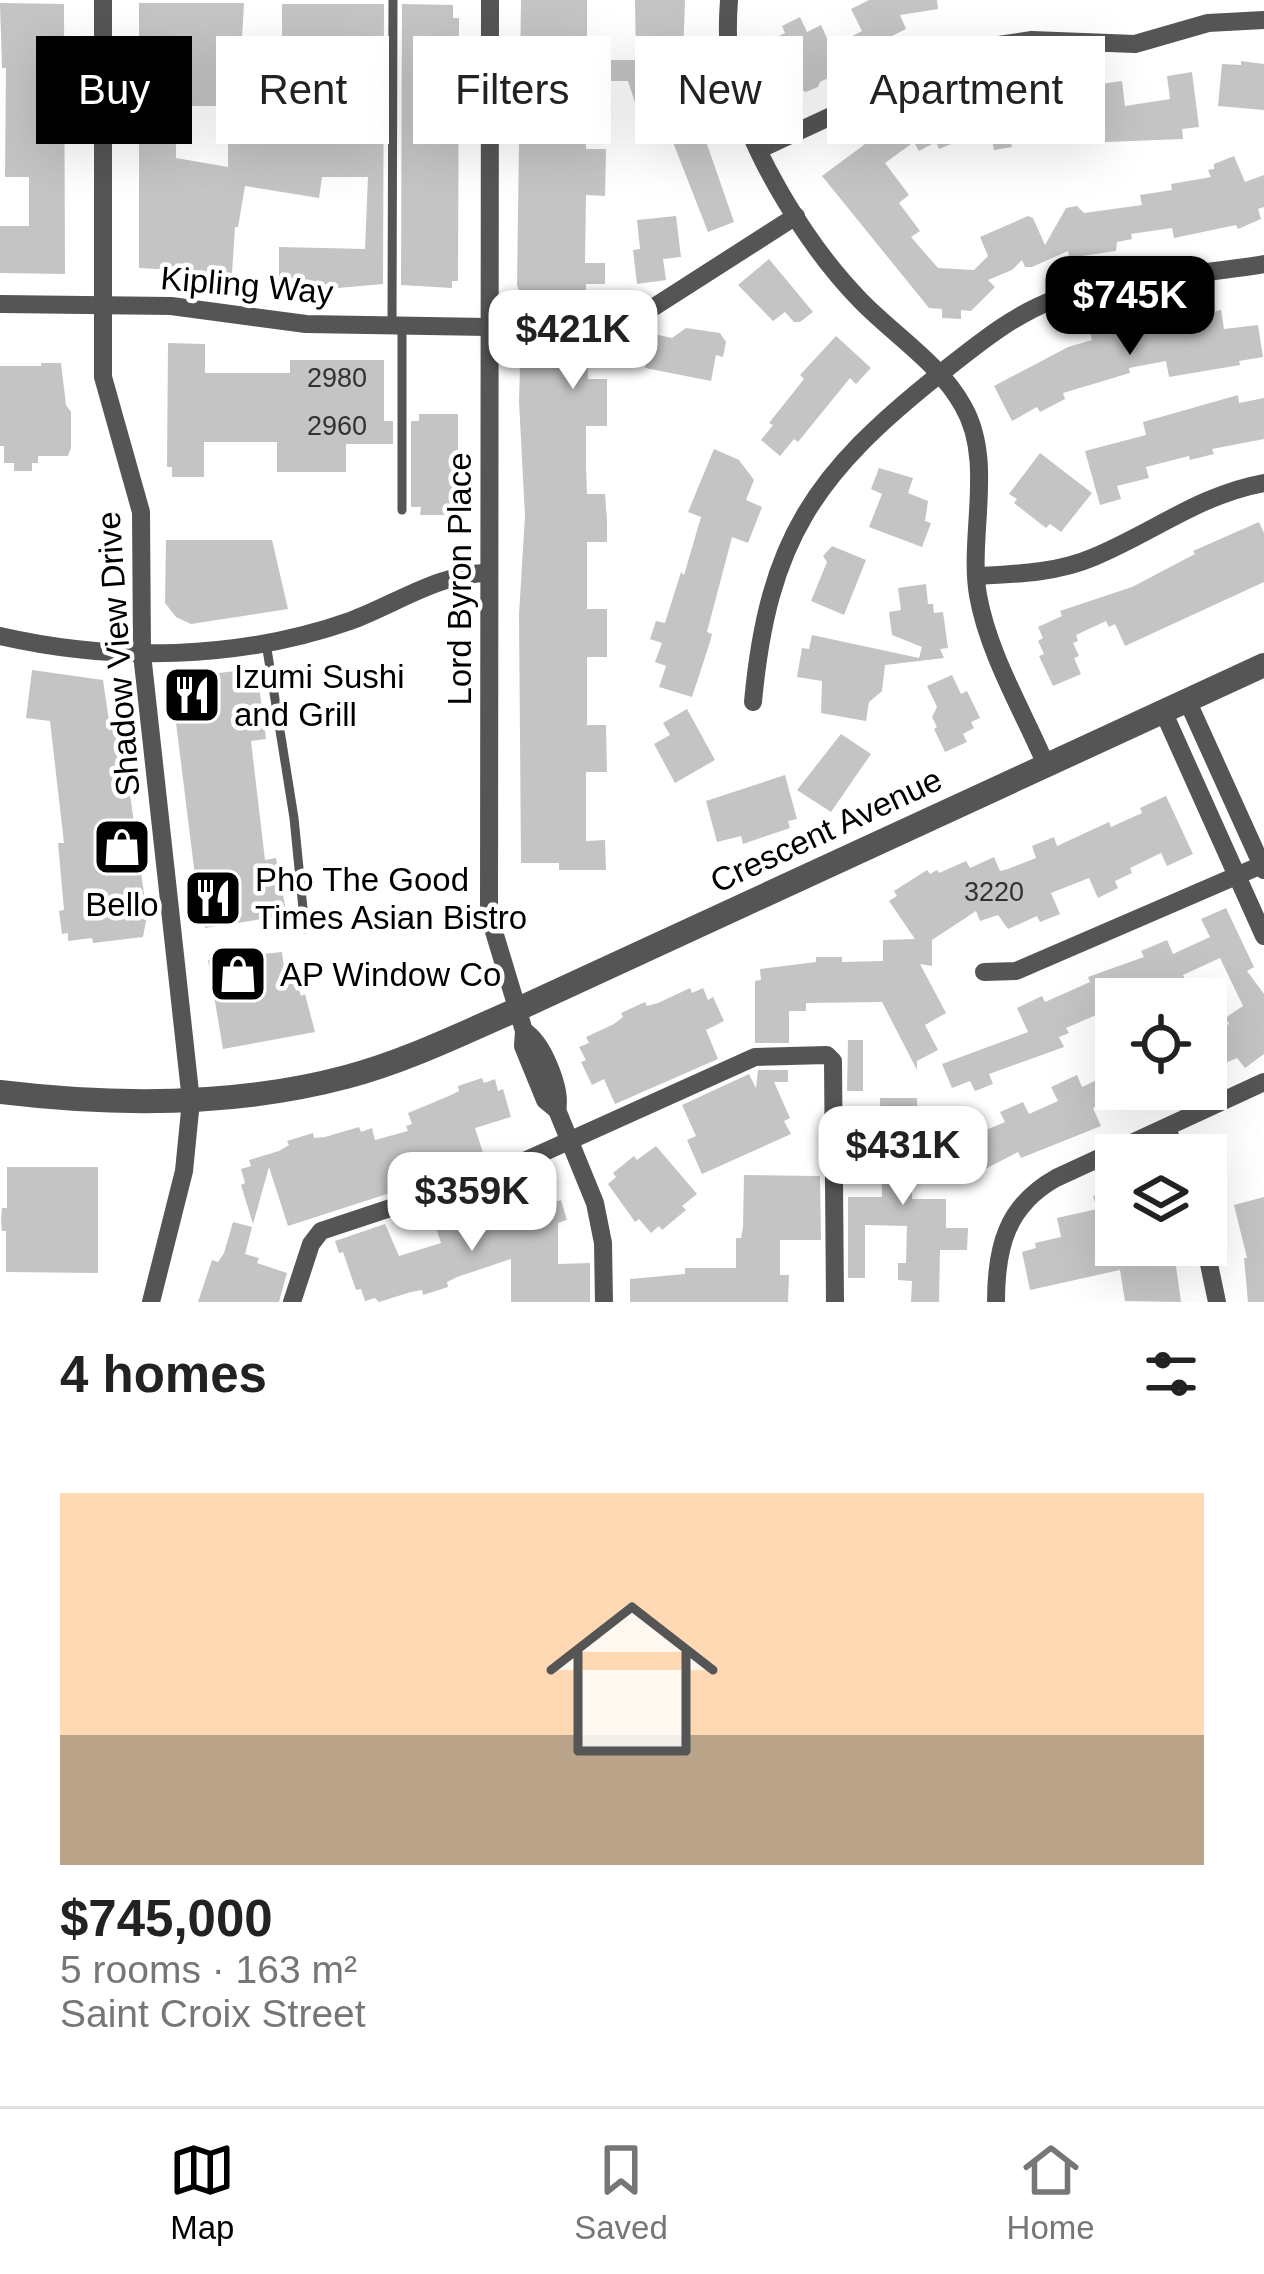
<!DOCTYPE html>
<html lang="en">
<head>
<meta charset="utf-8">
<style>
  body { margin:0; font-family:Helvetica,sans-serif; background:#f6f6f6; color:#222; height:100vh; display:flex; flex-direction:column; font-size:45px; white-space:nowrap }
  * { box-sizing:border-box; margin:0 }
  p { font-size:39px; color:#767676 }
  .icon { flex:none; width:66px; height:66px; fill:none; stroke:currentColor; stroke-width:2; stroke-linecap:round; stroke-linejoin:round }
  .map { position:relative; height:1302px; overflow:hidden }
  .sheet { display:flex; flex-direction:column; background:#fff; flex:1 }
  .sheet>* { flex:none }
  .top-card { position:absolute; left:36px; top:36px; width:1194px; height:108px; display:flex; gap:24px }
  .controls { position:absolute; left:1095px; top:978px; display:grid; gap:24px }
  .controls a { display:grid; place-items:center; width:132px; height:132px; border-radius:0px; background:#fff; box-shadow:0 12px 48px #0002; font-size:60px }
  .price { position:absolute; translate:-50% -102px; padding:0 27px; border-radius:24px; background:#fff; color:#222; font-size:39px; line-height:78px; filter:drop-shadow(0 3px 6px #0008) }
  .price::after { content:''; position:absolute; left:50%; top:72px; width:36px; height:27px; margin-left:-18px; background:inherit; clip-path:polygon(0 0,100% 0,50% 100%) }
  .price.active { background:#000; color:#fff }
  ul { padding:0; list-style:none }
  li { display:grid; align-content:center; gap:24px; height:636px; padding:0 60px }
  li span { display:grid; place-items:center; height:372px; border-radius:0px; color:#555 }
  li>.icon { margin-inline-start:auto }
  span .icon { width:216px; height:216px; fill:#fffc; stroke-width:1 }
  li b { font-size:51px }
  h2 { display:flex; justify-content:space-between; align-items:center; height:144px; padding:0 60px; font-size:51px }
  .tag { padding:0 42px; border-radius:0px; background:#fff; box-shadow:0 12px 48px #0002; font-size:42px; line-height:108px }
  .tag.active { background:#000; color:#fff }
  .dock { display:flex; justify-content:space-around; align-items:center; height:168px; border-top:3px solid #e0e0e0; background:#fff; font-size:33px; color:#767676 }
  .dock a { display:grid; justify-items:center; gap:6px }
  .dock .active { color:#000 }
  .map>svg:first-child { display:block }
  .building { fill:#c4c4c4; fill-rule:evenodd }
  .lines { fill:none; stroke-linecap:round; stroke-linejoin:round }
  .service { stroke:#555; stroke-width:9 }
  .minor { stroke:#555; stroke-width:18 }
  .tertiary { stroke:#555; stroke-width:24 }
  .labels { text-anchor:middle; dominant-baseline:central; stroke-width:9; stroke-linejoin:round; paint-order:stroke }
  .number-label { font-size:27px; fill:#313131 }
  .street-label { font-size:33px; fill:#000; stroke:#fff }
  .poi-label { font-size:33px; fill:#000; stroke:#fff; text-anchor:start }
</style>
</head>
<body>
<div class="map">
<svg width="1264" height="1302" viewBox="0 0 1264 1302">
  <rect width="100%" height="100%" fill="#fff"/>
  <g class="building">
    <polygon points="521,0 587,0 587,60 636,60 635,0 685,0 683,59 671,59 685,104 692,101 734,222 708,232 669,132 664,129 655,131 650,114 640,118 628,81 586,81 586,149 606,149 605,196 586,195 585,263 605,263 605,284 586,284 588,379 607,379 607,426 586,426 586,466 587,494 605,494 607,520 607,542 587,542 587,609 607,609 607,657 587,657 587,725 606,725 607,772 586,772 586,841 605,840 606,870 559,870 559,863 521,863 519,614 525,516 519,401 522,300 517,285"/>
    <polygon points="869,0 937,0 938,9 900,15 906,29 888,38 890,42 840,66 843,71 820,82 818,87 806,92 796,88 784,61 777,64 766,42 785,33 782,26 800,17 807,32 821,25 831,47 862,31 851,9"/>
    <polygon points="0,3 64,4 65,274 0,273 0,226 29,226 29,177 5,177 6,68 2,68"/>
    <path d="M139 3H244L239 90H305V41H282V4H384L383 284 338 288V285L279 282V247L365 249 368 177H322L319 198 245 186 238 227H235L232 273 139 268ZM176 106H228V167L176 158Z"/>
    <polygon points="402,4 453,5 453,18 459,18 458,281 452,281 452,288 401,285"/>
    <polygon points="1241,61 1264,64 1264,110 1218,106 1222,64 1241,65"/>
    <polygon points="1192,72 1199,127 1182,129 1183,139 1080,143 1074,103 1096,100 1094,85 1122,81 1125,106 1170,99 1167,76"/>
    <polygon points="1019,79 1021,87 1052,81 1058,114 1014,123 1017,137 1010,138 1012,147 994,150 990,128 939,149 936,142 919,151 914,142 885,163 909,195 899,203 920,231 911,237 938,268 974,270 988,256 980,237 1028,216 1033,218 1045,245 1066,208 1077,206 1084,213 1142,205 1140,195 1172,190 1171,184 1211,177 1208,170 1214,169 1214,164 1234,156 1245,182 1264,175 1264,207 1258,209 1261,219 1238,229 1236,225 1174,238 1172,228 1131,234 1132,239 1117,242 1116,251 1069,258 1068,251 1032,267 1025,267 1022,260 1012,270 988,280 995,287 971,311 961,310 961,319 942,318 942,309 929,308 822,176 884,130 887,133 979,87"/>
    <polygon points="676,216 681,257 663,259 666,280 637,284 633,250 640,249 637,220"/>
    <polygon points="769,259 813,312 800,322 794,322 785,312 773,321 738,285"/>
    <polygon points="1221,310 1224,329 1258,325 1263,357 1239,361 1240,365 1169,377 1166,361 1129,368 1130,373 1063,393 1065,399 1040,412 1037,407 1012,421 994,386 1068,347 1092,340 1090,332 1123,322 1125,327 1150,322 1151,326"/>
    <polygon points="686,328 720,333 726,342 723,357 716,355 711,381 645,368 654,334 672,338"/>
    <polygon points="836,336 871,368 856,384 850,378 798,442 794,439 780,456 761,440 773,425 769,423 804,379 800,375"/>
    <polygon points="168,343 205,344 205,373 290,373 290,360 384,360 384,421 393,421 393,444 346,444 346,472 277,472 277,442 204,442 204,477 172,477 172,467 167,467"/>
    <polygon points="41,363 61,363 66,405 71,412 71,448 68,456 38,456 38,463 32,463 32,471 14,471 14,463 4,463 4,446 0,446 0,366 41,366"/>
    <polygon points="1238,395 1239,403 1264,398 1264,439 1212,449 1214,454 1190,460 1189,456 1146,467 1149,478 1117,486 1121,499 1100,505 1085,451 1146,435 1143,422"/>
    <polygon points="419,414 458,414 458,515 420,515 421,507 411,507 411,421 419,421"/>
    <polygon points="714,449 739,460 754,480 746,500 762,507 748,543 732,537 707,632 712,634 709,645 692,697 659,687 666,666 655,662 662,643 650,639 656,621 665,623 681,572 684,575 701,517 688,512"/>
    <polygon points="1040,453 1092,493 1061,532 1050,524 1046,528 1014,503 1017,499 1009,494"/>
    <polygon points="879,468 913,478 908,493 928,501 925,521 931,523 922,547 869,527 882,494 871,489"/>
    <polygon points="1259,522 1264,533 1264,582 1125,646 1115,624 1109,627 1106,621 1076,635 1078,641 1073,643 1079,656 1074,658 1081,674 1053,686 1039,656 1044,654 1038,641 1043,638 1038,627 1062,616 1060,611 1132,587 1195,554 1193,551"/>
    <polygon points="166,540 272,540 288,609 191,624 176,617 165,603"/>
    <polygon points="832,546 866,560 844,615 811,601 827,562 823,556"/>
    <polygon points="926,584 928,604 933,604 934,613 943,612 948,648 940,649 944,658 885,665 882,691 869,702 866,721 821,713 822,681 797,677 802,648 809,649 812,635 919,658 922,647 892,635 889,612 901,610 898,588"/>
    <polygon points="252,669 254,678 258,678 266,739 251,741 265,860 276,858 286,911 281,912 282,916 205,928 202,908 199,908 172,690 186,677"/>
    <polygon points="32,670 103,680 109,721 114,721 115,730 121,730 147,915 143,937 93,943 92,938 68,941 68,933 62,934 59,911 64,910 58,843 64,843 50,721 26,718"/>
    <polygon points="952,675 961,694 967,691 980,718 971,722 974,728 963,734 967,742 945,752 934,729 937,727 932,717 937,707 927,686"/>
    <polygon points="687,709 715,760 675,783 654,744 670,735 663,723"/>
    <polygon points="841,734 871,754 831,812 797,790"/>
    <polygon points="785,775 797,819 788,821 790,828 743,844 741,836 717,842 706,801"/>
    <polygon points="1166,796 1193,854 1167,866 1161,853 1130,868 1132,873 1115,881 1118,888 1098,898 1089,878 1051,893 1060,914 1040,922 1037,916 1008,929 998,915 980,921 976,911 932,940 932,966 920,964 946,1013 925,1025 938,1050 917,1061 917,1070 882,1002 806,1003 806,1011 789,1011 789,1043 755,1043 755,981 761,980 760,969 816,962 816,957 842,957 842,962 883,961 883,940 915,939 889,901 897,896 894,891 927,870 930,874 937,870 939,873 966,861 970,868 994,857 1000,871 1008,869 1036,858 1032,846 1054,837 1057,846 1109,822 1111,827 1142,813 1140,808"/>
    <polygon points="1226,908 1254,967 1247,971 1264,994 1264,1054 1245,1068 1237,1058 1206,1071 1206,1033 1229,1024 1225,1018 1243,1006 1220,958 1183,975 1189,989 1168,999 1163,999 1159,990 1138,999 1116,999 1116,1040 1103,1012 1066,1028 1069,1033 1059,1037 1064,1047 989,1074 993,1084 975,1091 970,1081 952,1088 942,1064 1028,1032 1017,1008 1042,996 1045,1002 1090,982 1088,977 1144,957 1141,951 1167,940 1173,954 1210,937 1201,919"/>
    <polygon points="282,952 286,983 297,981 301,996 305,994 315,1032 223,1049 208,960"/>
    <polygon points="690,988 692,993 703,988 708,1000 713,997 724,1021 706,1030 718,1059 615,1104 604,1079 592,1085 581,1062 586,1060 579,1047 589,1043 586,1037 614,1024 623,1017 621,1013 645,1002 647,1006 658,1003"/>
    <polygon points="848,1040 863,1040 863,1091 847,1091"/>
    <polygon points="758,1070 788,1070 788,1082 774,1082 790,1118 784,1121 791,1134 702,1174 687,1140 696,1136 682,1105 749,1074 756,1088"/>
    <polygon points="1116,1071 1116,1098 1093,1108 1101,1126 1021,1158 1018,1152 964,1180 942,1130 967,1119 974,1135 1005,1122 1000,1112 1023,1102 1029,1114 1058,1101 1051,1087 1077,1075 1082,1087"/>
    <polygon points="482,1078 484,1083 495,1079 498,1091 503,1089 511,1117 475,1128 486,1162 288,1226 269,1167 253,1224 241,1185 245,1183 241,1169 251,1166 249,1160 279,1151 289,1145 287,1141 313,1133 314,1138 325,1137 359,1127 361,1132 372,1128 375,1140 408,1131 406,1126 412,1124 408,1113 449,1096 459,1091 458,1086"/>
    <polygon points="880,1098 917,1098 918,1153 911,1153 912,1199 946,1199 946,1228 968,1228 967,1250 940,1250 939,1302 911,1302 912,1281 898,1280 898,1263 906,1263 907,1226 865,1225 865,1278 848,1278 848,1197 882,1197"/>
    <polygon points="656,1146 697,1194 682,1206 686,1210 662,1230 659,1226 651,1233 639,1219 635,1222 608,1184 616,1177 613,1173 634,1156 637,1160"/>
    <polygon points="7,1167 98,1167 98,1273 6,1272 6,1231 2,1231 1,1219 2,1208 7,1208"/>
    <polygon points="744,1175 820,1176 821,1240 780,1240 780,1275 789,1275 788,1302 630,1302 630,1279 685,1274 685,1268 736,1268 736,1238 741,1238 743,1227"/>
    <polygon points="1116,1190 1116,1245 1173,1245 1181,1302 1125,1301 1120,1270 1030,1290 1022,1252 1036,1248 1035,1243 1061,1237 1057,1218 1097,1209 1093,1196"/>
    <polygon points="480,1192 488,1217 537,1202 538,1207 561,1200 567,1220 558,1223 558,1264 590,1263 590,1302 511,1302 511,1259 457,1277 447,1282 448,1287 423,1295 422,1290 411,1292 379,1302 375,1298 365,1301 361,1289 356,1290 343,1252 339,1253 335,1241 385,1224 399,1256 441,1243 430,1209"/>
    <polygon points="1264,1197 1264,1302 1248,1302 1244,1258 1247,1258 1234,1205"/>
    <polygon points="233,1222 252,1227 245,1254 259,1258 257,1263 287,1273 279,1302 198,1302 212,1260 218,1262 224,1253"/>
  </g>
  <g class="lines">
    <g class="service">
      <polyline points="392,325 393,0"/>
      <polyline points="402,510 402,326"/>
      <polyline points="266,643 294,818 305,929"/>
    </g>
    <g class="minor">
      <polyline points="103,0 103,377 141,512 142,654 191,1101 184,1171 151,1302"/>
      <polyline points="490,0 489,915 524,1031 523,1046 545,1100 557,1110 595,1203 603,1243 604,1302"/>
      <path d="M729 0C727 27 727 55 733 82 751 155 809 248 861 301 894 335 940 364 963 406 995 461 968 535 978 595 988 653 1023 711 1046 765"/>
      <polyline points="760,149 978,48 1032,40 1135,44 1208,23 1264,20"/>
      <polyline points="0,304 171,306 306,324 488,327"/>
      <polyline points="639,341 643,314 796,216"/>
      <path d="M976 576C1016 574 1057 573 1094 557 1152 533 1201 494 1264 483"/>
      <path d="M0 636C114 662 239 660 350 621 396 604 439 573 489 573"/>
      <polyline points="1187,700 1264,870"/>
      <path d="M753 702C768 539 815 473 941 373 977 345 1012 315 1056 299 1116 278 1200 275 1264 264"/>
      <polyline points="1163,711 1264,936"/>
      <polyline points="984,972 1016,971 1264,864"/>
      <path d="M524 1031C543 1042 562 1090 557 1110"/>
      <polyline points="1167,1128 1177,1155"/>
      <polyline points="1205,1245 1217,1302"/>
      <polyline points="292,1302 311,1244 321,1231 502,1171 755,1057 827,1055 833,1061 835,1302"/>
      <path d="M996 1302C996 1248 1006 1206 1056 1178L1264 1082"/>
    </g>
    <path class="tertiary" d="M0 1092C115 1106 233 1107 346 1077 404 1062 461 1034 516 1010L1264 665"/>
  </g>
  <defs>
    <g id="restaurant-square" transform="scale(3)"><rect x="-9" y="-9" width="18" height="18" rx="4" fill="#000" stroke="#fff"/><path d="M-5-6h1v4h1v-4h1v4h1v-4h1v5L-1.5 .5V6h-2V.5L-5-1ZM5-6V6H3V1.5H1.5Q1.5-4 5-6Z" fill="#fff"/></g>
    <g id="shop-square" transform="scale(3)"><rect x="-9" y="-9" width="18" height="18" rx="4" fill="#000" stroke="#fff"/><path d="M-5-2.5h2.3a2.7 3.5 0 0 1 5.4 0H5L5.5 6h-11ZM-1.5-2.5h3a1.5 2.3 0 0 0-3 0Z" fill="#fff"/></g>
  </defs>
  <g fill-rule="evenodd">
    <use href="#restaurant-square" x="192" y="695"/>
    <use href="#shop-square" x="122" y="847"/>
    <use href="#restaurant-square" x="213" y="898"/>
    <use href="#shop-square" x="238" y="974"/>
  </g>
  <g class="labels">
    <g class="number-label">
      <text x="337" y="378">2980</text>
      <text x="337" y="426">2960</text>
      <text x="994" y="892">3220</text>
    </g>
    <g class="street-label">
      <text transform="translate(247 285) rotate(5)">Kipling Way</text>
      <text transform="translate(459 579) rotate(-90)">Lord Byron Place</text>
      <text transform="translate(118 654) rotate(-94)">Shadow View Drive</text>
      <text transform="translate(826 830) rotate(-25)">Crescent Avenue</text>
    </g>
    <g class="poi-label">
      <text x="234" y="676">Izumi Sushi<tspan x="234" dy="38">and Grill</tspan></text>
      <text x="255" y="879">Pho The Good<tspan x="255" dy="38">Times Asian Bistro</tspan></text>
      <text x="122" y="904" text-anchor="middle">Bello</text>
      <text x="280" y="974">AP Window Co</text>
    </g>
  </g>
</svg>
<div class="controls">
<a><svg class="icon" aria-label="locate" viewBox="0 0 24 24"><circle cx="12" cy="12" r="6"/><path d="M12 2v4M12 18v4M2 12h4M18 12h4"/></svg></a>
<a><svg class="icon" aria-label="layers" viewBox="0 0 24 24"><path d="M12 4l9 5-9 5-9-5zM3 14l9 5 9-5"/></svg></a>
</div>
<b class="price active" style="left:1130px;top:358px">$745K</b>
<b class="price" style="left:573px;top:392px">$421K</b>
<b class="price" style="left:903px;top:1208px">$431K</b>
<b class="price" style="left:472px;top:1254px">$359K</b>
<div class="top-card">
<a class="tag active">Buy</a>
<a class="tag">Rent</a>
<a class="tag">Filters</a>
<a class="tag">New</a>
<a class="tag">Apartment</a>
</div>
</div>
<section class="sheet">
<h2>4 homes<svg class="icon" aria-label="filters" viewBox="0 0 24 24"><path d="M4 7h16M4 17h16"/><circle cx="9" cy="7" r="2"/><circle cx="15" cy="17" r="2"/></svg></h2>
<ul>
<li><span style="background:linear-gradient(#ffd9b3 65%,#b9a48a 0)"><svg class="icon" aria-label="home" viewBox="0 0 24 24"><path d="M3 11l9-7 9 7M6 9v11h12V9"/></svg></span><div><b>$745,000</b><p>5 rooms · 163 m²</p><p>Saint Croix Street</p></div></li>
</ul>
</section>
<nav class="dock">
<a class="active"><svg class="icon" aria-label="map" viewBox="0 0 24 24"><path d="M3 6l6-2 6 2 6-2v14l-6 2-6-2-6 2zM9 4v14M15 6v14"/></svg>Map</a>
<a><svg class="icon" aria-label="saved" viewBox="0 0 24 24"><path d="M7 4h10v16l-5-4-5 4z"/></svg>Saved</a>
<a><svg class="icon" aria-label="home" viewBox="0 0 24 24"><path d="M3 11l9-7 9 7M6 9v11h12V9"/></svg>Home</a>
</nav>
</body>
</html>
